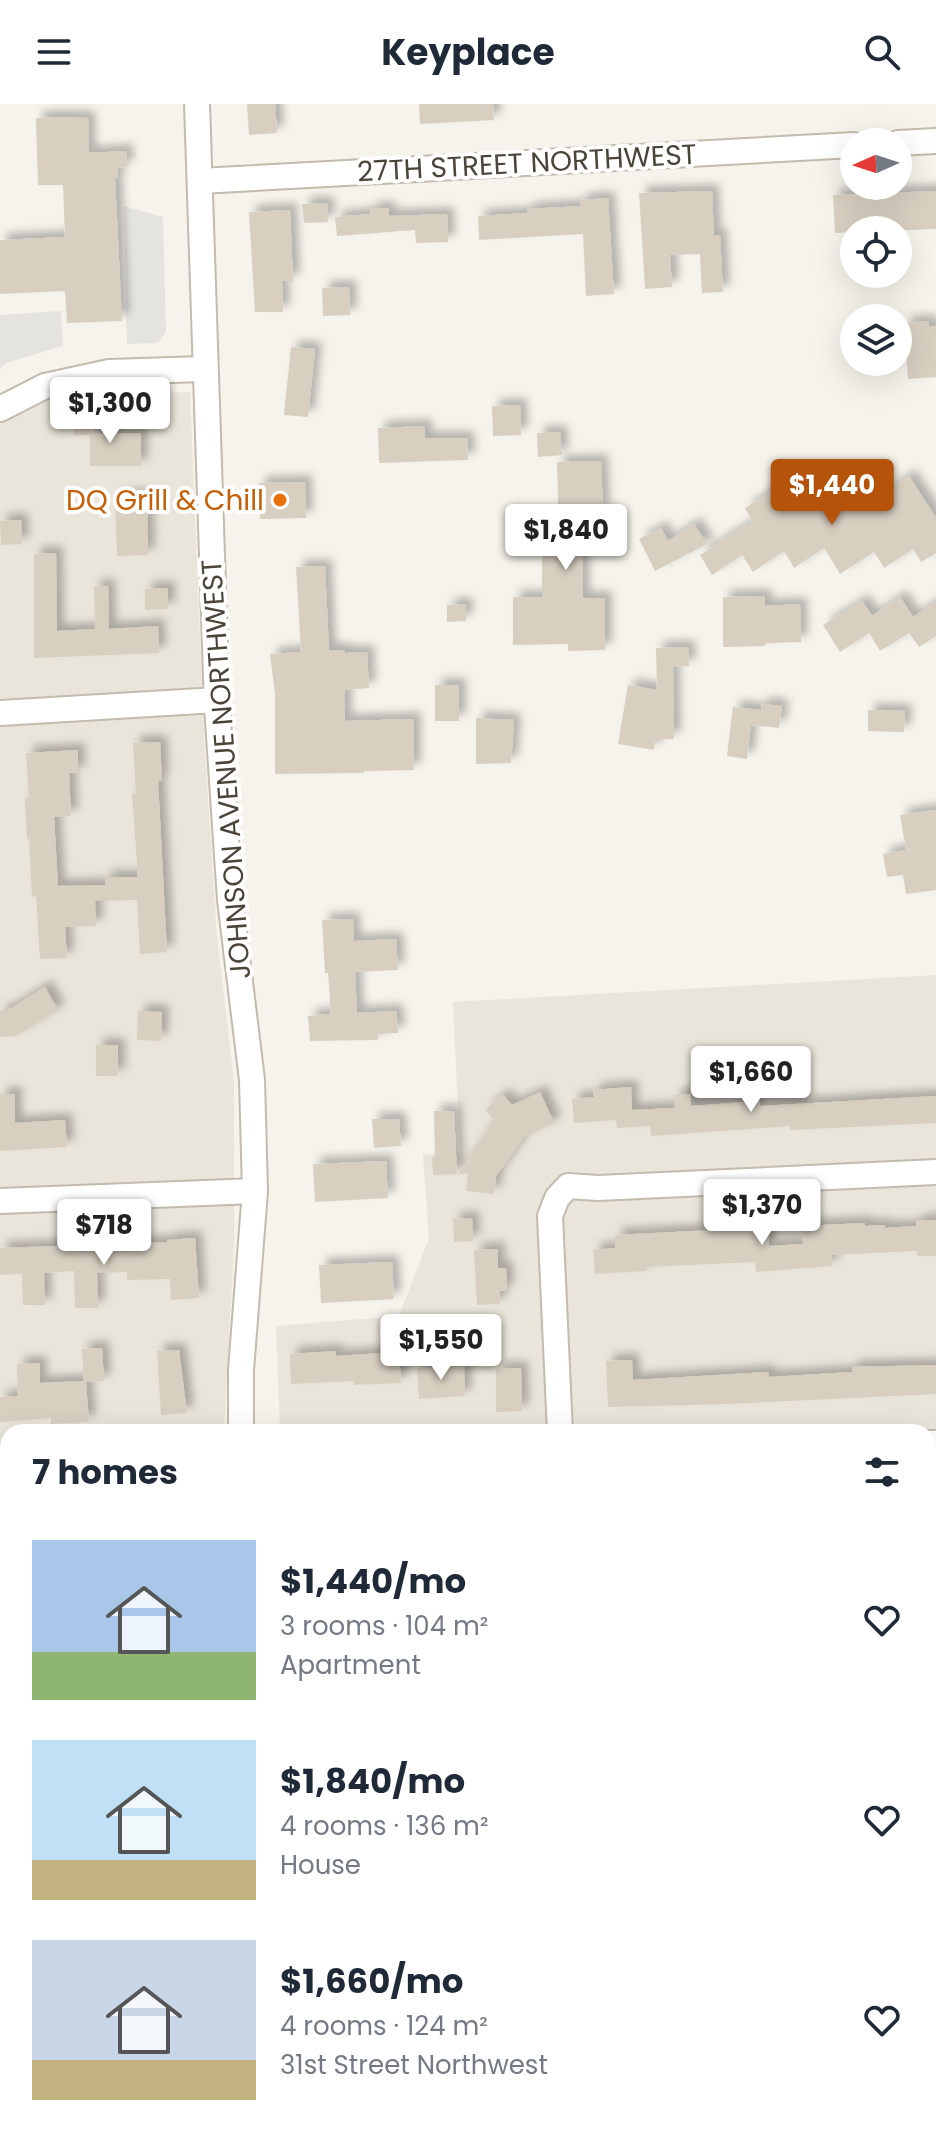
<!DOCTYPE html>
<html lang="en">
<head>
<meta charset="utf-8">
<style>
  body { margin:0; font-family:Poppins,sans-serif; background:#f2f2f3; color:#1f2937; height:100vh; display:flex; flex-direction:column; font-size:30px; white-space:nowrap }
  * { box-sizing:border-box; margin:0 }
  p { font-size:26px; color:#747a83 }
  .icon { flex:none; width:44px; height:44px; fill:none; stroke:currentColor; stroke-width:2; stroke-linecap:round; stroke-linejoin:round }
  .map { position:relative; flex:1; overflow:hidden }
  .details { position:absolute; left:0px; top:1320px; width:936px; height:714px; display:flex; flex-direction:column; background:#fff; border-radius:24px 24px 0 0; box-shadow:0 8px 32px #0002 }
  .details>* { flex:none }
  .needle { width:52px; rotate:267deg }
  .controls { position:absolute; left:840px; top:24px; display:grid; gap:16px }
  .controls a { display:grid; place-items:center; width:72px; height:72px; border-radius:50%; background:#fff; box-shadow:0 8px 32px #0002; font-size:40px }
  .price { position:absolute; translate:-50% -68px; padding:0 18px; border-radius:8px; background:#fff; color:#222; font-size:26px; line-height:52px; filter:drop-shadow(0 2px 4px #0008) }
  .price::after { content:''; position:absolute; left:50%; top:48px; width:24px; height:18px; margin-left:-12px; background:inherit; clip-path:polygon(0 0,100% 0,50% 100%) }
  .price.active { background:#b45309; color:#fff }
  ul { padding:0; list-style:none }
  li { display:flex; align-items:center; gap:24px; height:200px; padding:0 32px }
  li span { display:grid; place-items:center; flex:none; width:224px; height:160px; border-radius:0px; color:#555 }
  li>.icon { margin-inline-start:auto }
  span .icon { width:96px; height:96px; fill:#fffc; stroke-width:1 }
  li b { font-size:34px }
  h2 { display:flex; justify-content:space-between; align-items:center; height:96px; padding:0 32px; font-size:34px }
  header { display:flex; justify-content:space-between; align-items:center; height:104px; padding:0 32px; background:#fff; font-size:36px; font-weight:700 }
  .map>svg:first-child { display:block }
  .residential { fill:#eae5da }
  .green { fill:#d2eab5 }
  .parking { fill:#e5e3e0 }
  .building { fill:#d8cfc1; filter:url(#shadow) }
  .lines { fill:none; stroke-linecap:round; stroke-linejoin:round }
  .minor-casing { stroke:#c2bbae; stroke-width:28 }
  .major-casing { stroke:#e6c16a; stroke-width:36 }
  .minor { stroke:#fff; stroke-width:24 }
  .major { stroke:#ffe39c; stroke-width:32 }
  .food-dot { fill:#e8710a; stroke:#fff; stroke-width:3 }
  .labels { text-anchor:middle; dominant-baseline:central; stroke-width:8; stroke-linejoin:round; paint-order:stroke }
  .street-label { font-size:28px; fill:#4b4439; stroke:#fff }
  .food-label { font-size:28px; fill:#c56008; stroke:#fff; text-anchor:end }
</style>
</head>
<body>
<header><svg class="icon" aria-label="menu" viewBox="0 0 24 24"><path d="M4 6h16M4 12h16M4 18h16"/></svg>Keyplace<svg class="icon" aria-label="search" viewBox="0 0 24 24"><circle cx="10" cy="10" r="6"/><path d="M15 15l6 6"/></svg></header>
<div class="map">
<svg width="936" height="2033" viewBox="0 0 936 2033">
  <defs>
    <filter id="shadow"><feDropShadow dx="7" dy="-7" stdDeviation="4" flood-color="#0004"/></filter>
  </defs>
  <rect width="100%" height="100%" fill="#f6f3ec"/>
  <g class="residential">
    <polygon points="190,288 204,631 217,833 234,978 234,1142 224,1328 8,1328 8,1514 0,1515 0,317 50,293"/>
    <polygon points="936,871 936,1472 928,1472 928,1328 280,1328 276,1222 399,1212 429,1134 423,1051 460,1049 453,898"/>
    <polygon points="936,1961 936,2033 776,2033 776,2026 928,2026 928,1962"/>
  </g>
  <polygon class="green" points="8,1514 8,1680 0,1680 0,1515"/>
  <g class="parking">
    <polygon points="124,102 163,113 166,228 158,239 127,240"/>
    <polygon points="61,207 63,242 6,259 0,266 0,211"/>
    <polygon points="250,2026 289,2026 290,2033 143,2033 143,2031"/>
  </g>
  <g class="building">
    <polygon points="247,0 275,0 277,29 249,31"/>
    <polygon points="419,0 493,0 494,16 420,20"/>
    <polygon points="55,13 88,14 89,49 126,47 127,63 118,64 118,74 115,74 122,217 67,219 65,187 0,190 0,136 65,133 63,81 38,81 36,14"/>
    <polygon points="712,87 714,131 720,131 723,188 702,189 700,150 670,151 672,183 645,185 639,89"/>
    <polygon points="936,87 936,125 835,129 833,91"/>
    <polygon points="608,94 614,190 586,192 583,130 479,136 478,112 528,109 527,105 581,102 580,96"/>
    <polygon points="327,99 328,118 304,119 302,100"/>
    <polygon points="389,104 389,112 447,110 448,138 416,139 415,126 337,132 335,113 370,110 370,105"/>
    <polygon points="290,106 293,177 282,177 283,208 255,208 249,108"/>
    <polygon points="349,183 350,211 323,212 322,184"/>
    <polygon points="928,217 929,223 936,222 936,273 908,275 904,219"/>
    <polygon points="291,243 315,245 308,313 284,311"/>
    <polygon points="520,301 521,331 493,332 492,302"/>
    <polygon points="74,312 94,312 93,329 141,329 141,362 90,362 90,331 74,331"/>
    <polygon points="425,322 425,334 467,334 468,356 379,359 378,324"/>
    <polygon points="560,328 562,351 538,353 537,329"/>
    <polygon points="601,357 603,408 582,409 583,494 605,494 605,546 568,547 568,540 513,541 513,493 542,493 542,431 559,431 557,358"/>
    <polygon points="822,372 835,392 865,373 878,393 909,372 936,414 936,449 921,458 913,445 884,464 874,448 840,470 824,444 794,464 784,447 753,468 742,451 712,471 700,451 752,417 745,404 783,380 791,393"/>
    <polygon points="305,378 306,414 260,415 260,404 256,404 255,388 259,388 259,379"/>
    <polygon points="147,392 148,451 117,452 115,393"/>
    <polygon points="21,416 22,440 1,441 0,417"/>
    <polygon points="694,420 707,440 655,467 639,435 661,424 668,437"/>
    <polygon points="56,449 57,527 95,525 94,482 108,482 109,525 158,522 159,549 34,554 34,450"/>
    <polygon points="325,462 329,546 345,546 345,549 367,548 369,584 345,586 345,617 414,615 414,666 364,667 364,669 275,670 275,591 270,550 301,548 296,463"/>
    <polygon points="168,484 168,505 145,506 145,485"/>
    <polygon points="765,492 765,502 800,500 801,538 765,539 765,542 723,543 723,493"/>
    <polygon points="900,493 913,513 936,498 936,532 919,543 909,529 880,547 869,529 840,548 823,521 862,497 872,512"/>
    <polygon points="466,500 466,517 447,518 447,501"/>
    <polygon points="688,543 689,562 673,563 674,635 655,635 654,646 618,640 628,581 657,586 656,544"/>
    <rect x="435" y="581" width="24" height="36"/>
    <polygon points="762,600 782,602 779,624 751,621 747,655 727,652 733,603 761,606"/>
    <polygon points="868,606 905,607 904,628 868,627"/>
    <polygon points="476,614 514,616 511,659 476,660"/>
    <polygon points="160,638 162,676 158,677 167,848 140,850 137,796 95,797 96,822 65,823 67,854 40,855 36,792 32,793 29,735 27,735 25,694 29,693 26,649 78,646 78,669 69,669 71,712 54,713 58,782 105,781 105,773 138,773 132,690 136,690 133,639"/>
    <polygon points="936,706 936,786 906,790 903,771 887,773 883,750 906,746 900,711"/>
    <polygon points="353,815 354,837 396,835 398,866 355,868 357,909 396,907 398,929 378,930 378,936 310,937 308,912 331,910 328,869 325,869 322,816"/>
    <polygon points="45,883 58,906 16,932 0,933 0,906 8,906"/>
    <polygon points="138,907 162,908 161,937 137,936"/>
    <rect x="96" y="941" width="22" height="31"/>
    <polygon points="631,983 632,1006 675,1004 674,991 690,990 691,1002 760,997 760,1002 936,992 936,1019 790,1026 790,1022 651,1032 650,1022 617,1024 616,1016 574,1019 572,995 594,993 593,986"/>
    <polygon points="540,988 554,1019 524,1033 496,1072 494,1090 466,1087 468,1069 458,1070 494,1016 485,1006 503,991 512,1001"/>
    <polygon points="0,990 15,990 15,1019 65,1016 67,1043 0,1047"/>
    <polygon points="434,1007 454,1007 457,1070 433,1071 432,1054 435,1053"/>
    <polygon points="372,1015 399,1015 401,1042 374,1044"/>
    <polygon points="386,1057 388,1094 315,1098 313,1060"/>
    <polygon points="472,1114 473,1137 454,1138 453,1115"/>
    <polygon points="936,1116 936,1152 917,1152 917,1147 831,1151 832,1162 756,1168 755,1158 646,1163 647,1167 595,1170 593,1146 615,1144 615,1131 753,1124 753,1128 768,1127 769,1142 803,1140 802,1122 865,1119 865,1122 885,1121 885,1124 916,1122 916,1117"/>
    <polygon points="195,1134 199,1194 171,1196 170,1175 127,1176 127,1168 97,1169 98,1204 75,1204 74,1167 44,1169 45,1201 23,1201 22,1170 0,1171 0,1144 167,1138 167,1136"/>
    <polygon points="498,1145 498,1164 506,1164 507,1187 500,1187 500,1200 477,1201 474,1146"/>
    <polygon points="392,1158 394,1195 321,1199 319,1161"/>
    <polygon points="102,1244 104,1277 86,1278 89,1318 51,1320 51,1314 0,1318 0,1293 18,1292 17,1260 40,1259 40,1279 84,1277 82,1245"/>
    <polygon points="179,1246 187,1309 161,1311 157,1247"/>
    <polygon points="336,1247 336,1252 399,1248 401,1279 354,1281 354,1277 291,1280 290,1250"/>
    <polygon points="632,1256 633,1276 768,1268 769,1273 852,1268 852,1263 936,1261 936,1290 728,1300 608,1303 606,1257"/>
    <polygon points="464,1261 465,1292 419,1295 417,1264"/>
    <polygon points="521,1264 522,1307 496,1308 496,1265"/>
  </g>
  <g class="lines">
    <g class="minor-casing">
      <g id="minor">
        <polyline points="197,0 217,602 230,796 252,976 255,1087 241,1266 241,1328"/>
        <polyline points="898,39 936,37"/>
        <polyline points="200,77 854,41"/>
        <polyline points="0,305 45,282 109,268 204,265"/>
        <polyline points="0,609 217,596"/>
        <polyline points="0,1097 255,1087"/>
        <polyline points="560,1328 550,1112 557,1094 568,1082 598,1084 936,1068"/>
        <polyline points="928,1339 936,1339"/>
        <polyline points="0,1370 8,1369"/>
        <polyline points="928,1615 936,1613"/>
        <polyline points="357,2026 360,2033"/>
      </g>
    </g>
    <g class="major-casing">
      <g id="major">
        <polyline points="928,1927 936,1926"/>
        <polyline points="0,1972 8,1971"/>
      </g>
    </g>
    <use href="#minor" class="minor"/>
    <use href="#major" class="major"/>
  </g>
  <circle class="food-dot" cx="280" cy="396" r="8"/>
  <g class="labels">
    <g class="street-label">
      <text transform="translate(527 59) rotate(-3)">27TH STREET NORTHWEST</text>
      <text transform="translate(226 665) rotate(-94)">JOHNSON AVENUE NORTHWEST</text>
    </g>
    <g class="food-label">
      <text x="264" y="396">DQ Grill &amp; Chill</text>
    </g>
  </g>
</svg>
<div class="controls">
<a><svg class="needle" viewBox="-14 -14 28 28"><path d="M0-13l5 13h-10z" fill="#e53935"/><path d="M0 13l5-13h-10z" fill="#747a83"/></svg></a>
<a><svg class="icon" aria-label="locate" viewBox="0 0 24 24"><circle cx="12" cy="12" r="6"/><path d="M12 2v4M12 18v4M2 12h4M18 12h4"/></svg></a>
<a><svg class="icon" aria-label="layers" viewBox="0 0 24 24"><path d="M12 4l9 5-9 5-9-5zM3 14l9 5 9-5"/></svg></a>
</div>
<b class="price" style="left:110px;top:341px">$1,300</b>
<b class="price active" style="left:832px;top:423px">$1,440</b>
<b class="price" style="left:566px;top:468px">$1,840</b>
<b class="price" style="left:751px;top:1010px">$1,660</b>
<b class="price" style="left:762px;top:1143px">$1,370</b>
<b class="price" style="left:104px;top:1163px">$718</b>
<b class="price" style="left:441px;top:1278px">$1,550</b>
<section class="details">
<h2>7 homes<svg class="icon" aria-label="filters" viewBox="0 0 24 24"><path d="M4 7h16M4 17h16"/><circle cx="9" cy="7" r="2"/><circle cx="15" cy="17" r="2"/></svg></h2>
<ul>
<li><span style="background:linear-gradient(#a9c7e8 70%,#8fb573 0)"><svg class="icon" aria-label="home" viewBox="0 0 24 24"><path d="M3 11l9-7 9 7M6 9v11h12V9"/></svg></span><div><b>$1,440/mo</b><p>3 rooms · 104 m²</p><p>Apartment</p></div><svg class="icon" aria-label="heart" viewBox="0 0 24 24"><path d="M12 20l-8-8c-3-5 5-10 8-4 3-6 11-1 8 4z"/></svg></li>
<li><span style="background:linear-gradient(#bfe0f5 75%,#c2b280 0)"><svg class="icon" aria-label="home" viewBox="0 0 24 24"><path d="M3 11l9-7 9 7M6 9v11h12V9"/></svg></span><div><b>$1,840/mo</b><p>4 rooms · 136 m²</p><p>House</p></div><svg class="icon" aria-label="heart" viewBox="0 0 24 24"><path d="M12 20l-8-8c-3-5 5-10 8-4 3-6 11-1 8 4z"/></svg></li>
<li><span style="background:linear-gradient(#c9d6e8 75%,#c2b280 0)"><svg class="icon" aria-label="home" viewBox="0 0 24 24"><path d="M3 11l9-7 9 7M6 9v11h12V9"/></svg></span><div><b>$1,660/mo</b><p>4 rooms · 124 m²</p><p>31st Street Northwest</p></div><svg class="icon" aria-label="heart" viewBox="0 0 24 24"><path d="M12 20l-8-8c-3-5 5-10 8-4 3-6 11-1 8 4z"/></svg></li>
</ul>
</section>
</div>
</body>
</html>
